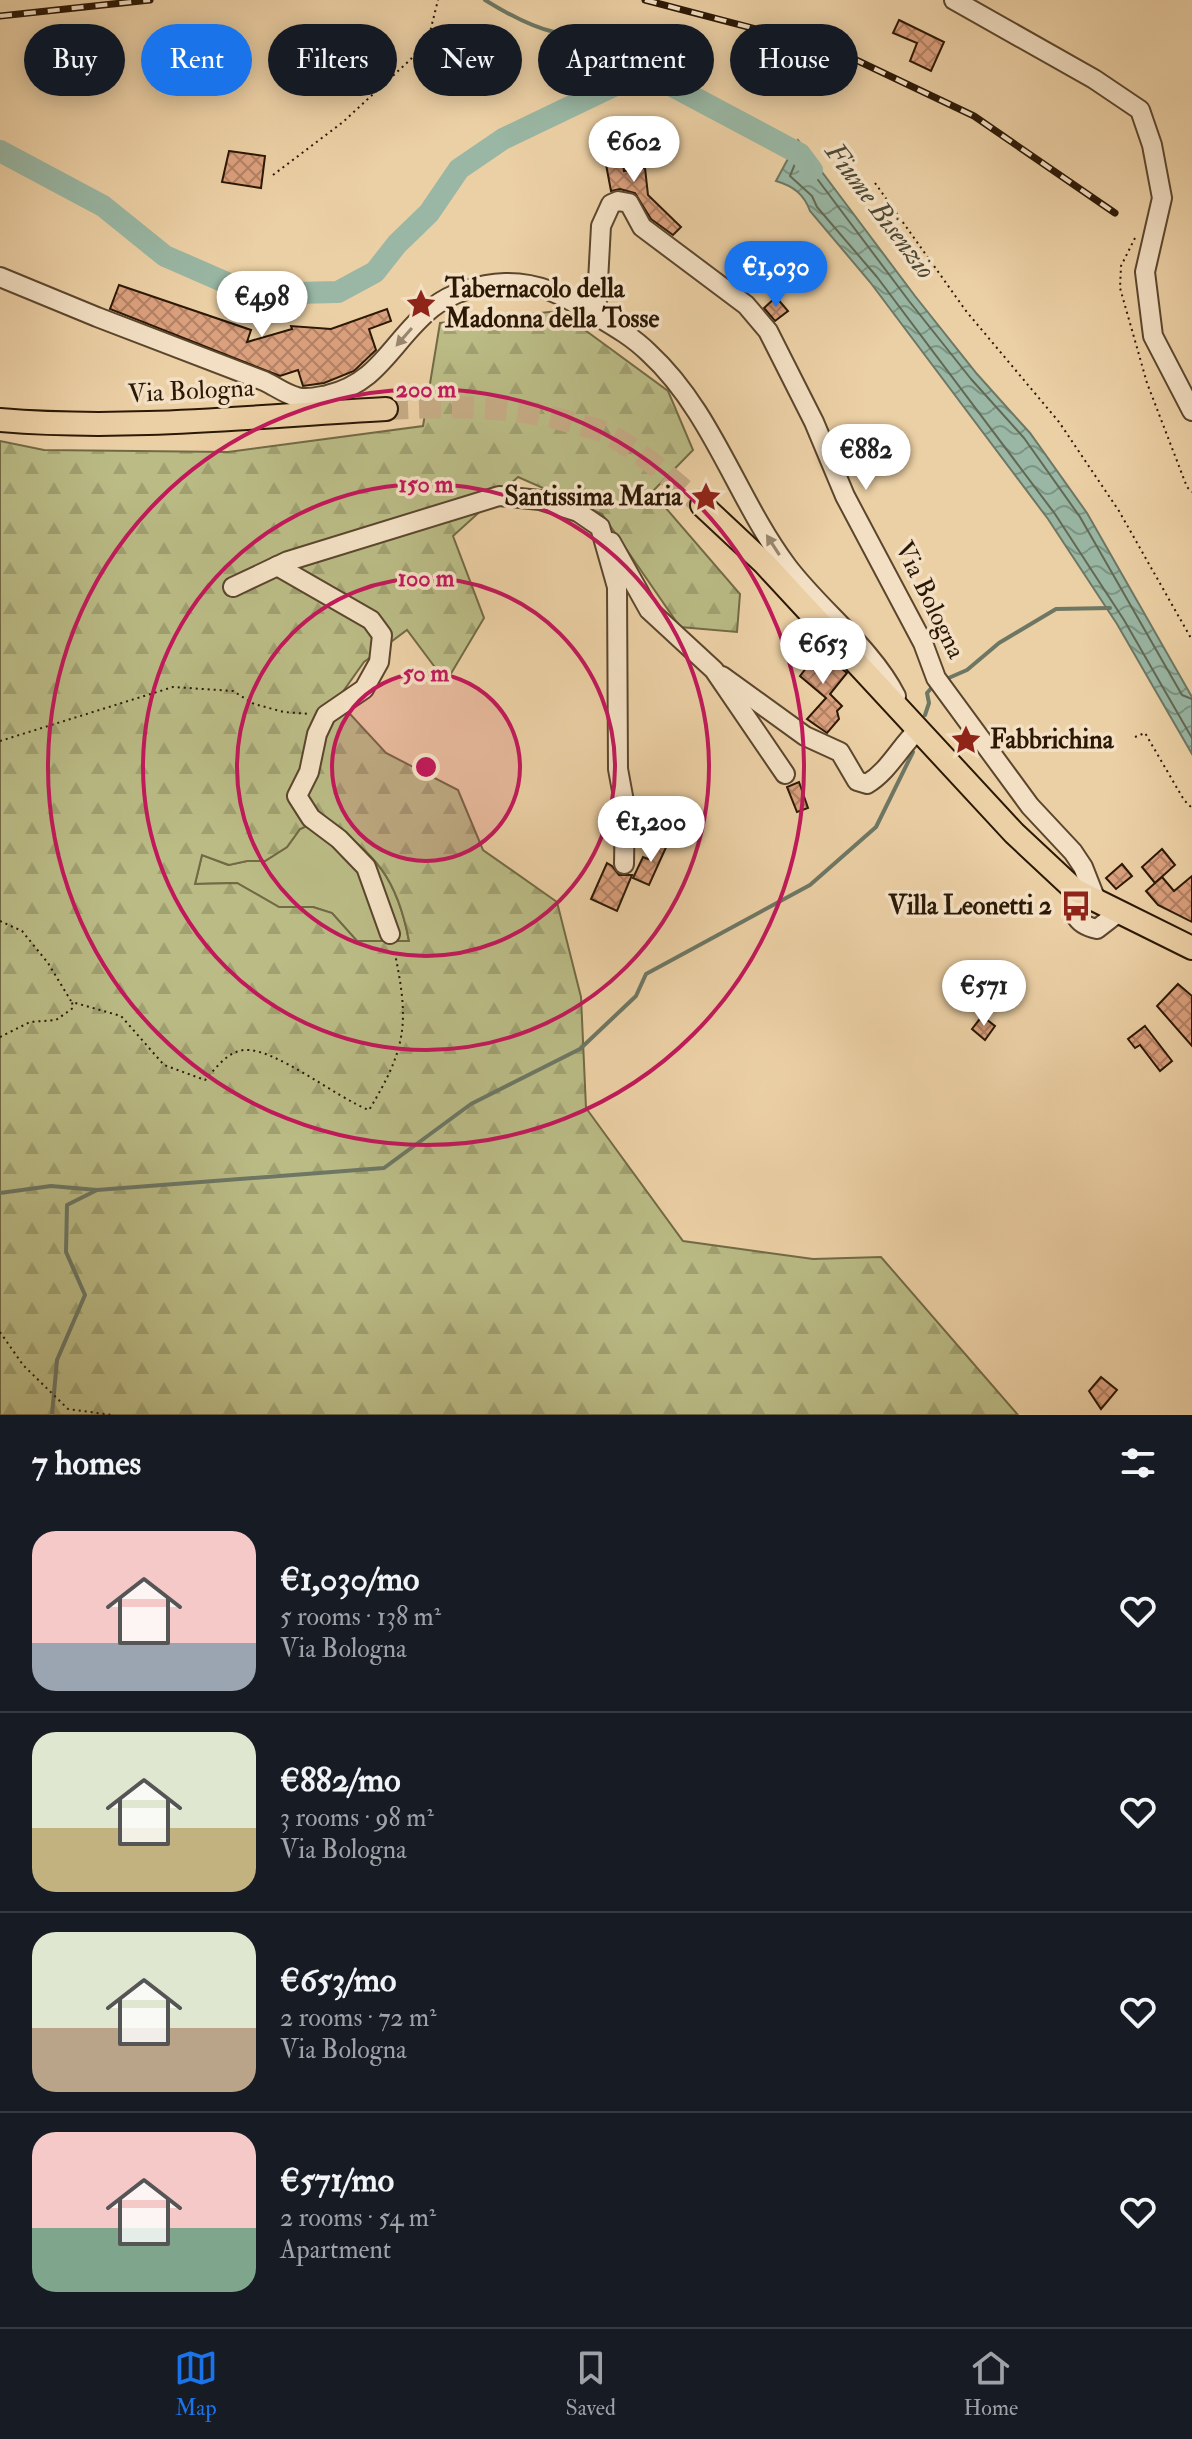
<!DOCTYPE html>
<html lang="en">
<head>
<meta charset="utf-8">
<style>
  body { margin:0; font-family:"IM FELL Double Pica",serif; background:#20242c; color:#f1f3f6; height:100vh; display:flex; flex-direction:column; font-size:30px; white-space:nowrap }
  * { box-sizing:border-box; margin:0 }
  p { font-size:26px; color:#9ea1a6 }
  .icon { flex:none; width:44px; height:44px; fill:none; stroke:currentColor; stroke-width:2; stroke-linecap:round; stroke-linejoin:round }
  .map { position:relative; height:1415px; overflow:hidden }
  .panel { display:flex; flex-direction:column; background:#171b24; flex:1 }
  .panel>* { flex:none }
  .banner { position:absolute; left:24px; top:24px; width:1144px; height:72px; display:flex; gap:16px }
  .price { position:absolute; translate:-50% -68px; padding:0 18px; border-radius:28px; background:#fff; color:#222; font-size:26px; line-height:52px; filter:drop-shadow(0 2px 4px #0008) }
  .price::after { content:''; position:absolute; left:50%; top:48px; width:24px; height:18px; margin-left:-12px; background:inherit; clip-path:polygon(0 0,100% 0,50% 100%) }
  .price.current { background:#1a73e8; color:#fff }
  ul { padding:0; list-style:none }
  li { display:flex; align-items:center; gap:24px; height:200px; padding:0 32px }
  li+li { border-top:2px solid #363941 }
  li span { display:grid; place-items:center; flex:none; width:224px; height:160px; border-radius:24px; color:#555 }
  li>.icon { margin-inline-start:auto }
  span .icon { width:96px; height:96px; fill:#fffc; stroke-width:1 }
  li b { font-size:34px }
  h2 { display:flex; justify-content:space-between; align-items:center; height:96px; padding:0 32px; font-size:34px }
  .tag { padding:0 28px; border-radius:36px; background:#171b24; box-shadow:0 4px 20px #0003; font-size:28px; line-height:72px }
  .tag.current { background:#1a73e8; color:#fff }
  .tabs { display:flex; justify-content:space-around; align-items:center; height:112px; border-top:2px solid #363941; background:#171b24; font-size:22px; color:#9ea1a6 }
  .tabs a { display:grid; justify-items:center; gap:4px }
  .tabs .current { color:#1a73e8 }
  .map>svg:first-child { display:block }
  .green { fill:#babb85; stroke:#726a45; stroke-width:2 }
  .forest { fill:url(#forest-firs); stroke:#726a45; stroke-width:2; fill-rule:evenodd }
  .water { fill:url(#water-waves); stroke:#6d7764; stroke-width:2 }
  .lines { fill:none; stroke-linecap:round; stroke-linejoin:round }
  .shore { stroke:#626854; stroke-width:2 }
  .stream { stroke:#6d7764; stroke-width:4 }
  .river { stroke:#99b7a4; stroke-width:22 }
  .building { fill:url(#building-cross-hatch); stroke:#2b1805; stroke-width:2 }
  .major-tunnel { stroke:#c5ab85; stroke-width:22; stroke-dasharray:22 11; stroke-linecap:butt }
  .minor-casing { stroke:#5b462d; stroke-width:22 }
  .major-casing { stroke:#2b1805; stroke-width:26 }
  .path { stroke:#2b1805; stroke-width:2; stroke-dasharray:2 4; stroke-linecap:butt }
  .minor { stroke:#f3e0c4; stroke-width:18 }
  .major { stroke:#ecd0a5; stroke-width:22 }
  .rail-casing { stroke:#2b1805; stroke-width:7 }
  .rail { stroke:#f3e0c4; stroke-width:4; stroke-dasharray:12; stroke-linecap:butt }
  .oneway { fill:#99866e }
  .ring { fill:none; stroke:#c2185b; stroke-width:4 }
  .labels { text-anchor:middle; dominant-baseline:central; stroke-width:7; stroke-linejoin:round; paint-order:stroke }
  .poi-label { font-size:26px; font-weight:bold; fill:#2b1805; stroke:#f3e0c4; text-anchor:start }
  .street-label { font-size:26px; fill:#2b1805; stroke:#f3e0c4 }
  .water-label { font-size:28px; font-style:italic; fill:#4c4835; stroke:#f3e0c4 }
  .centre { fill:#c2185b; stroke:#f3e0c4; stroke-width:4 }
  .ring-label { font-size:24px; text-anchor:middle; font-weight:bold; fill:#c2185b; stroke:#f3e0c4; stroke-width:7; stroke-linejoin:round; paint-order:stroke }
</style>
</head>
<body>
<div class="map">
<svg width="1192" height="1415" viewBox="0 0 1192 1415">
  <defs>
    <pattern id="forest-firs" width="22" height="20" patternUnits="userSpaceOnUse" patternTransform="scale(2)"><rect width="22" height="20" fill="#babb85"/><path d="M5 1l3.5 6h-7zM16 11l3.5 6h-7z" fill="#a0a071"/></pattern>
    <pattern id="water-waves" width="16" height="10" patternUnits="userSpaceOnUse" patternTransform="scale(2)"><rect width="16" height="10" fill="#99b7a4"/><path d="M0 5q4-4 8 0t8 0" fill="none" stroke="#7d9484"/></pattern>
    <pattern id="building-cross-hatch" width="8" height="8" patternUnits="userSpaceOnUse" patternTransform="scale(2)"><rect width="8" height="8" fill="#dba07d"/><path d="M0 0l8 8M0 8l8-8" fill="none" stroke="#b28164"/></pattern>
  </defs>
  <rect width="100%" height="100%" fill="#ecd0a5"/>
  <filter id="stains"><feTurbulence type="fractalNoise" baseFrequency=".0025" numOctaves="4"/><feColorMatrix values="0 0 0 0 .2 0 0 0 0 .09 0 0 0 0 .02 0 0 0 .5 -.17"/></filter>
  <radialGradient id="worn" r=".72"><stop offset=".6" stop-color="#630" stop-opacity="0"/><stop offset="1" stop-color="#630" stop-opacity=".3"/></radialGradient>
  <path class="green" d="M324 818C376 855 397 877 409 941H357L332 913 313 907H279L237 883 195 884 202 855 228 865 247 861H265L287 847 300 829Z"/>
  <path class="forest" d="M559 311 668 391 693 450 652 492 740 594 737 632 680 627 602 514 518 477 453 536 484 618 446 682 407 630 364 662 337 700 386 753 458 790 483 850 557 902 581 997 586 1108 683 1241 813 1259 881 1257 1018 1415H0V441L44 450 228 452 423 426 440 323ZM324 818C376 855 397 877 409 941H357L332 913 313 907H279L237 883 195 884 202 855 229 865 247 861H265L287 847 300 829Z"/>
  <path class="water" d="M798 140 915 296 977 374 1030 433 1087 513 1192 697V754L1117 624 1048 519 870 282 810 211C804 194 793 186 776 181Z"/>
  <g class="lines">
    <polyline class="shore" points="1192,699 1182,695 1080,517 1024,438 971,379 909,301 803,160 797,159 790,176 812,196 817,207 877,277 1055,514 1124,620 1192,738"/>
    <g class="stream">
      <path d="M485 0C506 13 531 27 554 32 583 38 615 36 640 51L646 72"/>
      <polyline points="944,680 967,670 999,643 1056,609 1110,608"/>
      <polyline points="925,715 929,703 927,693 934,685"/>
      <polyline points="0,1193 51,1186 97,1190 384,1168 471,1104 580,1049 636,996 646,974 810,885 876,827 913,752"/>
      <polyline points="52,1415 57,1360 85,1295 66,1252 67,1205 97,1190"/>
    </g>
    <polyline class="river" points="0,151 103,206 165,256 252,294 338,292 375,272 397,244 429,213 459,169 503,139 630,78 646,72 800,154 812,170"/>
  </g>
  <g class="building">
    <polygon points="899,20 944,42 931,71 910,61 917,43 893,33"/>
    <polygon points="619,135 624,171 645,168 648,195 681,227 673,235 651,219 635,193 620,189 611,191 602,143"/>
    <polygon points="229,151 265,156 261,188 222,182"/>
    <polygon points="119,285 251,330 247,342 292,329 291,326 331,329 387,309 391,321 369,329 376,350 354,371 324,383 303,386 298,370 280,376 110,309"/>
    <polygon points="776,297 788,311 775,321 764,308"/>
    <polygon points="813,645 847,673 830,694 842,706 837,711 839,719 827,733 807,719 826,698 800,676 807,667 800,661"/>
    <polygon points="799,782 808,808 797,812 787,787"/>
    <polygon points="660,839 668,843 649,885 633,878 643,857 648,859"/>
    <polygon points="1162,849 1175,865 1155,883 1142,867"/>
    <polygon points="607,863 612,866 619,875 632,875 617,911 591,899"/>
    <polygon points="1122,864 1132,876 1116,889 1106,878"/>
    <polygon points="1192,876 1192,922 1158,905 1146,891 1162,877 1174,891"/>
    <polygon points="1178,984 1192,996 1192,1046 1157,1006"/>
    <polygon points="982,1016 995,1026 985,1040 972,1029"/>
    <polygon points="1145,1026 1172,1061 1160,1071 1140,1045 1135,1048 1128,1039"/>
    <polygon points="1101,1377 1117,1390 1101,1409 1089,1391"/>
  </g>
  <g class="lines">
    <path class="major-tunnel" d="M386 409C450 406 512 405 574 423 584 426 595 428 604 432 640 450 671 479 702 505"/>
    <g class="minor-casing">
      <g id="minor">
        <polyline points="954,0 1094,79 1140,110 1152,145 1162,198 1145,272 1153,336 1192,411"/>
        <path d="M0 277 97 317 264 381C275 386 285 394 297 397 307 400 317 397 327 395 380 383 393 339 432 308 452 292 480 284 505 283 538 282 563 295 590 312 610 324 632 336 649 353 712 411 737 499 787 566 820 610 871 647 896 696"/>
        <polyline points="591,312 597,300 601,226 611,204 618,201 629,203 642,227 746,305 768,331 814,422 845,496 923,643 936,678 1030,806 1073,852 1083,867 1096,900"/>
        <polyline points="611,542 649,610 714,670 785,774"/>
        <polyline points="277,566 371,620 382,635 379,662 364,689 326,715 317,734 309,772 297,796 311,818 339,839 366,867 390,934"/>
        <polyline points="233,587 288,561 499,496 540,500 578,512 600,527 617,587 618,769 625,807 624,864"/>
        <path d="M722 676 805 736 840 752 857 781 867 784C889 771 900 746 919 729"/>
        <path d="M1075 890C1071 912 1074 924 1097 929L1119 912"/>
      </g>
    </g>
    <g class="major-casing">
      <g id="major">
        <path d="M0 420C128 431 258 416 386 409"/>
        <polyline points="702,505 764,563 1014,833 1075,890 1192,948"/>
      </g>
    </g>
    <g class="path">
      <polyline points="273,175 343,122 411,59 430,32 438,0"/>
      <polyline points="875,183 966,311 1059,422 1119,511 1192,640"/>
      <polyline points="1135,238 1121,266 1120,288 1147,383 1187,487 1192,492"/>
      <polyline points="1135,737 1145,733 1184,800 1192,808"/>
      <polyline points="0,741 173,687 233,691 254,704 284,712 310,714"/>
      <polyline points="0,921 22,931 48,963 71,1001"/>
      <path d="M0 1037 30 1022 56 1020 73 1008 72 1002 121 1016 164 1065 205 1080C216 1068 227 1052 244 1050 274 1047 337 1098 369 1110 408 1046 409 1021 394 949"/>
      <polyline points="0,1332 23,1365 68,1409 112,1415"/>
    </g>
    <use href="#minor" class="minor"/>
    <use href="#major" class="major"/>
    <g class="rail-casing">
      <g id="rail">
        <polyline points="645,0 833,49 974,116 1115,213"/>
        <polyline points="0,16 150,0"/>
      </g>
    </g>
    <use href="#rail" class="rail"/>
  </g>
  <defs><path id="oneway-solid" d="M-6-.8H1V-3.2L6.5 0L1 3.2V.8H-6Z" transform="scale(2)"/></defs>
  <g class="oneway">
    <use href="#oneway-solid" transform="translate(404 337) rotate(131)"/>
    <use href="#oneway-solid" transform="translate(773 545) rotate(-123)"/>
  </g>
  <circle cx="426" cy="767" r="94" fill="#c2185b" fill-opacity=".12"/>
  <g class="ring">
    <circle cx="426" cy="767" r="94"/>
    <circle cx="426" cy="767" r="189"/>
    <circle cx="426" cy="767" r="283"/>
    <circle cx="426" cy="767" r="378"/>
  </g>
  <defs>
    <g id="sight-bare" transform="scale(2.4)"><path d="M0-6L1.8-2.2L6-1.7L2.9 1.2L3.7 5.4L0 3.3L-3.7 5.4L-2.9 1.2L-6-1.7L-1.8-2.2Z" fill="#8f2418" stroke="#f3e0c4" stroke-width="2.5" paint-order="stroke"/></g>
    <g id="bus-bare" transform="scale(2.4)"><path d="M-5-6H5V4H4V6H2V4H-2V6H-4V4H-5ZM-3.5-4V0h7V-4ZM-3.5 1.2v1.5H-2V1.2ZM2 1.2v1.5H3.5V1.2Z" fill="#8f2418" stroke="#f3e0c4" stroke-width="2.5" paint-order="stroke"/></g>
  </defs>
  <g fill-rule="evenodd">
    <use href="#sight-bare" x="421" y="304"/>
    <use href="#sight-bare" x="706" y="497"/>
    <use href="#sight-bare" x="966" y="740"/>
    <use href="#bus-bare" x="1076" y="906"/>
  </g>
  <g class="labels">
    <g class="poi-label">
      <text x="445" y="289">Tabernacolo della<tspan x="445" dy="30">Madonna della Tosse</tspan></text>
      <text x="682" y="497" text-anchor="end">Santissima Maria</text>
      <text x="990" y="740">Fabbrichina</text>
      <text x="1052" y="906" text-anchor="end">Villa Leonetti 2</text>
    </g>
    <g class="street-label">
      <text transform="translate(191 391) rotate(-3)">Via Bologna</text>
      <text transform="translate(930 600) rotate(64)">Via Bologna</text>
    </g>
    <g class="water-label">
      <text transform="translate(880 211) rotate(53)">Fiume Bisenzio</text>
    </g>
  </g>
  <circle cx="426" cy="767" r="12" class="centre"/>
  <g class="ring-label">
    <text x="426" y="397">200 m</text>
    <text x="426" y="492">150 m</text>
    <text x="426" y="586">100 m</text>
    <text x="426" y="681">50 m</text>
  </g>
  <rect width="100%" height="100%" filter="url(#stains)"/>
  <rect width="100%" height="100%" fill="url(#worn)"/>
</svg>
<b class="price" style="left:634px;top:184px">€602</b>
<b class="price current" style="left:776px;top:309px">€1,030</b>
<b class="price" style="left:262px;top:339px">€498</b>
<b class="price" style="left:866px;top:492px">€882</b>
<b class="price" style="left:823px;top:686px">€653</b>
<b class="price" style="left:651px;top:864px">€1,200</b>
<b class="price" style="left:984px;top:1028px">€571</b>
<div class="banner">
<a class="tag">Buy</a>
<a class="tag current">Rent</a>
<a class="tag">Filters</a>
<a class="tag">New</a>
<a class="tag">Apartment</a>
<a class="tag">House</a>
</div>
</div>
<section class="panel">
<h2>7 homes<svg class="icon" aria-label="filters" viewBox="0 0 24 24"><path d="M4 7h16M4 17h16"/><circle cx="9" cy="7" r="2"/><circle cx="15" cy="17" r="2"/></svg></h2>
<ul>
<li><span style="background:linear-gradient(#f6c9c9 70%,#9aa5b1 0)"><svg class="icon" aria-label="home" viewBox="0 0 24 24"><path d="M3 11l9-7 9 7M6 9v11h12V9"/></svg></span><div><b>€1,030/mo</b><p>5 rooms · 138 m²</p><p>Via Bologna</p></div><svg class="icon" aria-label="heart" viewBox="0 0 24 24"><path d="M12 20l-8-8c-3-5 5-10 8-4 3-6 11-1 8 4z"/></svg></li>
<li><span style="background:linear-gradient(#dfe7d0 60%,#c2b280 0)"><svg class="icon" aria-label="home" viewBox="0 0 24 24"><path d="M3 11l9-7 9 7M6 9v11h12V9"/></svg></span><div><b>€882/mo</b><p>3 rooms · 98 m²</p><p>Via Bologna</p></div><svg class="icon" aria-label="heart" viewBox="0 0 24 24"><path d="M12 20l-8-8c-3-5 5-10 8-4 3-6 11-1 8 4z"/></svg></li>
<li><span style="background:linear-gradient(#dfe7d0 60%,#b9a48a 0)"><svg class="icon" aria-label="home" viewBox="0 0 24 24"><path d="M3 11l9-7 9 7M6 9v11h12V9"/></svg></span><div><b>€653/mo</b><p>2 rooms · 72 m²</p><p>Via Bologna</p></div><svg class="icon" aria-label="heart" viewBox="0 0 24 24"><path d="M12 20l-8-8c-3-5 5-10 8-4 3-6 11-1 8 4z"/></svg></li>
<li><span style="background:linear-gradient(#f6c9c9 60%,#7fa58c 0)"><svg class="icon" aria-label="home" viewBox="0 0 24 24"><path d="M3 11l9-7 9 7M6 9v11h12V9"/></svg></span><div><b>€571/mo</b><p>2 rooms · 54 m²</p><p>Apartment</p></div><svg class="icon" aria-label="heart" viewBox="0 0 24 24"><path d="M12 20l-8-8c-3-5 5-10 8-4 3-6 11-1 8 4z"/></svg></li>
</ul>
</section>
<nav class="tabs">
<a class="current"><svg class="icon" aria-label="map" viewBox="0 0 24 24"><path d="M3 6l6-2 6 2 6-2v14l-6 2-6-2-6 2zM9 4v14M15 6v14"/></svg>Map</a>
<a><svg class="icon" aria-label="saved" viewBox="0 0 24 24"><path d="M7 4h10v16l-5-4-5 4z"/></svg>Saved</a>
<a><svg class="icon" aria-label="home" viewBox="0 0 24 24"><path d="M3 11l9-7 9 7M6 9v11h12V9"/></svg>Home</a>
</nav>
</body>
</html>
